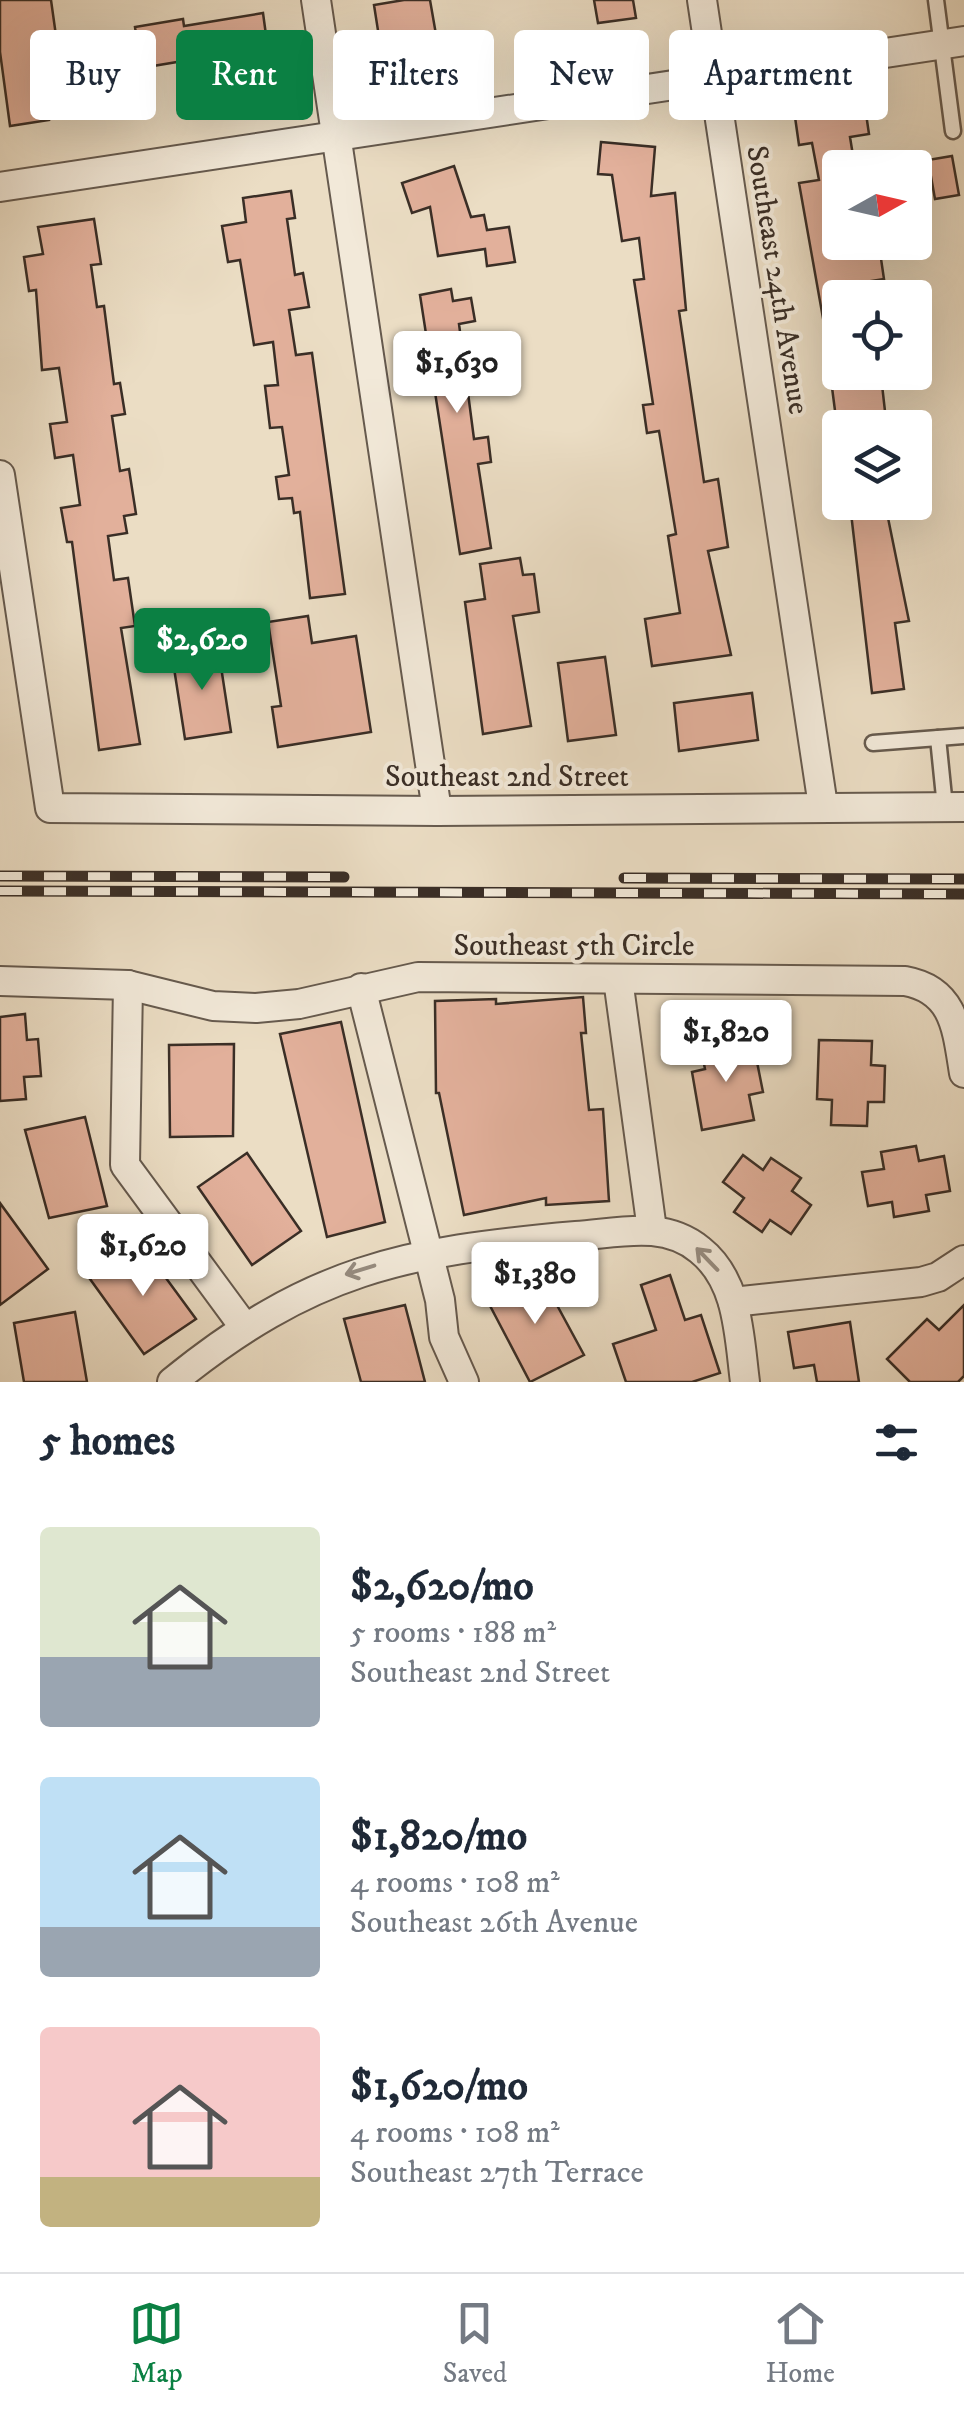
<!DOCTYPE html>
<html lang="en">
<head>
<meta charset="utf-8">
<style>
  body { margin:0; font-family:"IM FELL DW Pica",serif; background:#f2f2f3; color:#1f2937; height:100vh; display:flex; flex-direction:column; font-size:38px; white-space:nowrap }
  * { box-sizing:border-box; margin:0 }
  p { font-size:32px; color:#747a83 }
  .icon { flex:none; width:55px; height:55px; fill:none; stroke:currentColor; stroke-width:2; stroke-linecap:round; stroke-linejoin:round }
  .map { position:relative; height:1382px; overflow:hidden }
  .sheet { display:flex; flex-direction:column; background:#fff; flex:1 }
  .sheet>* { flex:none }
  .top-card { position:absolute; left:30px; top:30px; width:905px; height:90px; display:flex; gap:20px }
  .needle { width:65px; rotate:82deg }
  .fabs { position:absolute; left:822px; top:150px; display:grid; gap:20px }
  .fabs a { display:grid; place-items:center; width:110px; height:110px; border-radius:10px; background:#fff; box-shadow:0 10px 40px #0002; font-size:50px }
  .price { position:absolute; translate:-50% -85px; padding:0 22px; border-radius:10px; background:#fff; color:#222; font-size:32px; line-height:65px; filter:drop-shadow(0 2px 5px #0008) }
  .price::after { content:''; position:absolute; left:50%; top:60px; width:30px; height:22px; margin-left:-15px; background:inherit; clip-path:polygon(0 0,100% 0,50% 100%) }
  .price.selected { background:#0b8043; color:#fff }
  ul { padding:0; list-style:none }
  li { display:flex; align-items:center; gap:30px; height:250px; padding:0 40px }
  li span { display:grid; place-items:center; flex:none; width:280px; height:200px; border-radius:10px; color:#555 }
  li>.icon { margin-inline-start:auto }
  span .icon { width:120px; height:120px; fill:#fffc; stroke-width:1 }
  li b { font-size:42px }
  h2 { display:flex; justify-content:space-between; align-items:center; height:120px; padding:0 40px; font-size:42px }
  .tag { padding:0 35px; border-radius:10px; background:#fff; box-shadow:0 10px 40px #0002; font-size:35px; line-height:90px }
  .tag.selected { background:#0b8043; color:#fff }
  .dock { display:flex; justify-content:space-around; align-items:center; height:140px; border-top:2px solid #e0e1e3; background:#fff; font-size:28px; color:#747a83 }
  .dock a { display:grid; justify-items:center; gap:5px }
  .dock .selected { color:#0b8043 }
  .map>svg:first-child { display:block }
  .building { fill:#e2b09b; stroke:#3a2e26; stroke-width:2.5 }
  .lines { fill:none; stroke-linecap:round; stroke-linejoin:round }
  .service-casing { stroke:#665a4e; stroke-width:19 }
  .minor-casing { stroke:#665a4e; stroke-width:32 }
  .service { stroke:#f2e9d9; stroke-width:14 }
  .minor { stroke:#f2e9d9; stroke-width:28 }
  .rail-casing { stroke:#3a2e26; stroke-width:11 }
  .rail { stroke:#f2e9d9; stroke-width:8; stroke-dasharray:22; stroke-linecap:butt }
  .oneway { stroke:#968c80 }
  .labels { text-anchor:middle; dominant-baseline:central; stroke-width:8; stroke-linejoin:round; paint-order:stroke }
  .street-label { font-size:30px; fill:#3a2e26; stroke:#f2e9d9 }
</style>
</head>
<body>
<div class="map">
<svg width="964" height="1382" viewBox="0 0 964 1382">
  <rect width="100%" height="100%" fill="#ebddc4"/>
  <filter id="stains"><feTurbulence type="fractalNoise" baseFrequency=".002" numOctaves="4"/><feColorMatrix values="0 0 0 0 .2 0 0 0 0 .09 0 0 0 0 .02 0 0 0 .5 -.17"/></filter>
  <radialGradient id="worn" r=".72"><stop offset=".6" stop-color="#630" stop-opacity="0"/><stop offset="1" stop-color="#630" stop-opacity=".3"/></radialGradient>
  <g class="building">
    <polygon points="0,0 51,0 58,50 70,48 74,77 57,80 60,102 47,103 49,120 10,126 0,52"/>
    <polygon points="404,0 430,0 438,46 424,49 427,63 393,69 388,36 379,37 374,5"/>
    <polygon points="594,0 633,0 636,18 598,23"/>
    <polygon points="263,13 266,35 257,36 265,87 225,93 219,55 141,68 135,27 183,19 184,26"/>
    <polygon points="864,100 869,134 850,137 855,168 840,168 840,242 854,242 856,256 880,252 884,279 840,286 840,351 829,352 799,183 819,180 812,143 799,145 794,110"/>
    <polygon points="601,142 655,147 651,196 675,193 686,310 679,311 704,482 718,479 728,547 708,551 731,655 652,666 645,619 680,613 668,536 676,534 659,431 647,433 643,405 653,404 634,280 644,279 639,238 622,241 612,175 598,174"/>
    <polygon points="952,156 959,195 935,199 928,160"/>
    <polygon points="454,166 471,217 484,215 487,230 509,227 515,262 487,266 485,249 438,256 430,207 412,213 402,183"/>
    <polygon points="291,191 295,218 287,219 295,275 303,273 309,307 289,310 296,355 312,353 345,594 310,598 300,512 294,513 292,498 279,499 276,477 289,475 282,427 270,428 265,386 278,385 273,342 254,345 240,260 228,262 222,226 246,222 243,198"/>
    <polygon points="94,219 101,264 91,265 97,307 104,306 114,384 120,383 125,414 112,416 120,471 129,469 136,514 124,516 127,533 108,536 114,580 128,578 135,626 121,628 140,744 99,750 72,542 67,542 61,508 80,505 73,455 55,458 50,424 67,422 59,368 42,370 36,290 29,291 24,257 43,254 38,227"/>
    <polygon points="451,289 453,301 471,298 475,321 459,324 474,439 488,437 491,462 478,464 491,548 460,554 420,295"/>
    <polygon points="830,372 881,376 886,420 837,426"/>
    <polygon points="886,508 909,621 895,623 904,689 872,693 851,513"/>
    <polygon points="520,558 523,575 534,574 539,612 513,616 531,726 483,734 465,602 485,599 480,564"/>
    <polygon points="308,616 312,643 356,636 371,732 278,747 272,707 281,706 268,622"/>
    <polygon points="218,647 231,732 185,739 172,655"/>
    <polygon points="605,657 616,735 568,741 558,663"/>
    <polygon points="752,693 758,740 679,751 674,703"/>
    <polygon points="583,997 586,1033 581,1033 589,1110 603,1109 609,1201 546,1205 546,1198 464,1215 439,1093 436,1093 435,1001 496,999 496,1004"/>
    <polygon points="25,1014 27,1040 38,1039 41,1076 24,1077 26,1099 0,1101 0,1017"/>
    <polygon points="341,1022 385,1222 327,1237 280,1034"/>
    <polygon points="736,1038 740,1060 756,1057 763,1092 749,1095 754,1120 702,1130 692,1072 705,1069 700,1044"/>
    <polygon points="819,1040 872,1041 871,1065 885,1066 884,1102 868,1102 867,1126 831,1125 832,1100 817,1099"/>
    <polygon points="234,1044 233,1136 170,1137 169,1045"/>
    <polygon points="85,1117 107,1206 49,1218 25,1130"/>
    <polygon points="916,1146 919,1161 944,1156 950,1191 926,1195 929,1211 894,1217 892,1202 868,1206 862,1172 884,1169 881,1152"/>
    <polygon points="247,1153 301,1231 252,1265 198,1187"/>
    <polygon points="743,1155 763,1170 771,1158 801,1178 792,1191 811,1205 791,1234 770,1220 762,1232 734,1212 744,1198 723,1182"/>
    <polygon points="0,1203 48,1269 0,1305"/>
    <polygon points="141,1244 196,1319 144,1354 90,1279"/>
    <polygon points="539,1272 584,1355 530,1382 487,1300"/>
    <polygon points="670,1275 685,1320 701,1315 720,1373 692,1382 626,1382 613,1344 656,1330 641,1285"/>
    <polygon points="405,1305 425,1382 361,1382 344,1319"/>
    <polygon points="964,1305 964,1376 958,1382 910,1382 887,1359 927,1319 939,1330"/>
    <polygon points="75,1312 87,1382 24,1382 14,1323"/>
    <polygon points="850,1322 859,1382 817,1382 814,1365 794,1368 788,1332"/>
  </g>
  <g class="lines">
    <g class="service-casing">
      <g id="service">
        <polyline points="936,0 953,131"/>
        <polyline points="873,743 938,738"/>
        <polyline points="945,807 938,738 964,736"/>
      </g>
    </g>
    <g class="minor-casing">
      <g id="minor">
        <polyline points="316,0 437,811"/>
        <polyline points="702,0 823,806"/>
        <polyline points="0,187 964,41"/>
        <polyline points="0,475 50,808 437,811 964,807"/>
        <polyline points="618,979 652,1230"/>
        <path d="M0 981 128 985 213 1006 256 1008 299 1004 418 977 905 981C955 990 957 1030 964 1073"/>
        <polyline points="128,985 125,1165 245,1328"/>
        <polyline points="361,988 440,1300 444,1337 464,1382"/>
        <polyline points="733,1302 921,1282 938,1277 964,1260"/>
        <path d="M172 1382C310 1270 403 1251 576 1236 619 1233 664 1220 700 1250 739 1281 739 1336 745 1382"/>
      </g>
    </g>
    <use href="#service" class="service"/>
    <use href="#minor" class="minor"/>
    <g class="rail-casing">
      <g id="rail">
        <polyline points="0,876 344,877"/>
        <polyline points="624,878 964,879"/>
        <polyline points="0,891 964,894"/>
      </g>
    </g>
    <use href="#rail" class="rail"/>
  </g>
  <defs><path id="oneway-shaft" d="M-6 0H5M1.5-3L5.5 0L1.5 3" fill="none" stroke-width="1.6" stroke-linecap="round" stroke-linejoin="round" transform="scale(2.5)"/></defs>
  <g class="oneway">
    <use href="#oneway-shaft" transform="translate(707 1259) rotate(-134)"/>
    <use href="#oneway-shaft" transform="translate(360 1270) rotate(163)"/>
  </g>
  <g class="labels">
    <g class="street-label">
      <text transform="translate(777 280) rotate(81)">Southeast 24th Avenue</text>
      <text x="507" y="777">Southeast 2nd Street</text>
      <text x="574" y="946">Southeast 5th Circle</text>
    </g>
  </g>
  <rect width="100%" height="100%" filter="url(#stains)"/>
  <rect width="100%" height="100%" fill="url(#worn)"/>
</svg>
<div class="fabs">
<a><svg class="needle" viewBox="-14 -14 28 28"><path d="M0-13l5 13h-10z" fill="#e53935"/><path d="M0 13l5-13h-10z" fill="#747a83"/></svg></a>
<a><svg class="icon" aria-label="locate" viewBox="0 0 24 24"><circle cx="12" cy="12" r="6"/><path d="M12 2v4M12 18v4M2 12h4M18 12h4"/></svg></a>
<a><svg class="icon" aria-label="layers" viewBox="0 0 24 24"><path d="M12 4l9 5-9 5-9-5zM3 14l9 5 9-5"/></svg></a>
</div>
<b class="price" style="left:457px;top:416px">$1,630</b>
<b class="price selected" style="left:202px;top:693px">$2,620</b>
<b class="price" style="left:726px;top:1085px">$1,820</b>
<b class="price" style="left:143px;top:1299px">$1,620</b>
<b class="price" style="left:535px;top:1327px">$1,380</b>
<div class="top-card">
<a class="tag">Buy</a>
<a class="tag selected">Rent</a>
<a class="tag">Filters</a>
<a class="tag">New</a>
<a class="tag">Apartment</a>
</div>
</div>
<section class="sheet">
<h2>5 homes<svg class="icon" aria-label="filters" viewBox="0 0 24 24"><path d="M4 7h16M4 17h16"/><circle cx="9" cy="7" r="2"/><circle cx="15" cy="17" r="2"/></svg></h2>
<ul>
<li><span style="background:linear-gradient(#dfe7d0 65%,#9aa5b1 0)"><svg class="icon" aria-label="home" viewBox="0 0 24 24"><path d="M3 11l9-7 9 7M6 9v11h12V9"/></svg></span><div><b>$2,620/mo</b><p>5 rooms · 188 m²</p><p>Southeast 2nd Street</p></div></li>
<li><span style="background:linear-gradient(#bfe0f5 75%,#9aa5b1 0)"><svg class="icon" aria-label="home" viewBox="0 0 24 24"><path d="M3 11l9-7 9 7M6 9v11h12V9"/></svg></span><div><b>$1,820/mo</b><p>4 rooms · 108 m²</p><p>Southeast 26th Avenue</p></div></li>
<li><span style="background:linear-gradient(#f6c9c9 75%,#c2b280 0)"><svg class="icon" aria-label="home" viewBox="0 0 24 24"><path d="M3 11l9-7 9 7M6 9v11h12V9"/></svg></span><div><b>$1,620/mo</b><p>4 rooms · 108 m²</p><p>Southeast 27th Terrace</p></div></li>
</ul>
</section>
<nav class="dock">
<a class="selected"><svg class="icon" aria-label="map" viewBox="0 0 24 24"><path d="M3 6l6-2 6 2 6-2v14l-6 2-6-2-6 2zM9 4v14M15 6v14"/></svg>Map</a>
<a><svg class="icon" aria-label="saved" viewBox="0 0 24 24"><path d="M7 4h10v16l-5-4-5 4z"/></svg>Saved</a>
<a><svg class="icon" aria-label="home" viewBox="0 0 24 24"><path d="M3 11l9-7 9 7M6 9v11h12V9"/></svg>Home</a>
</nav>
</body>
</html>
